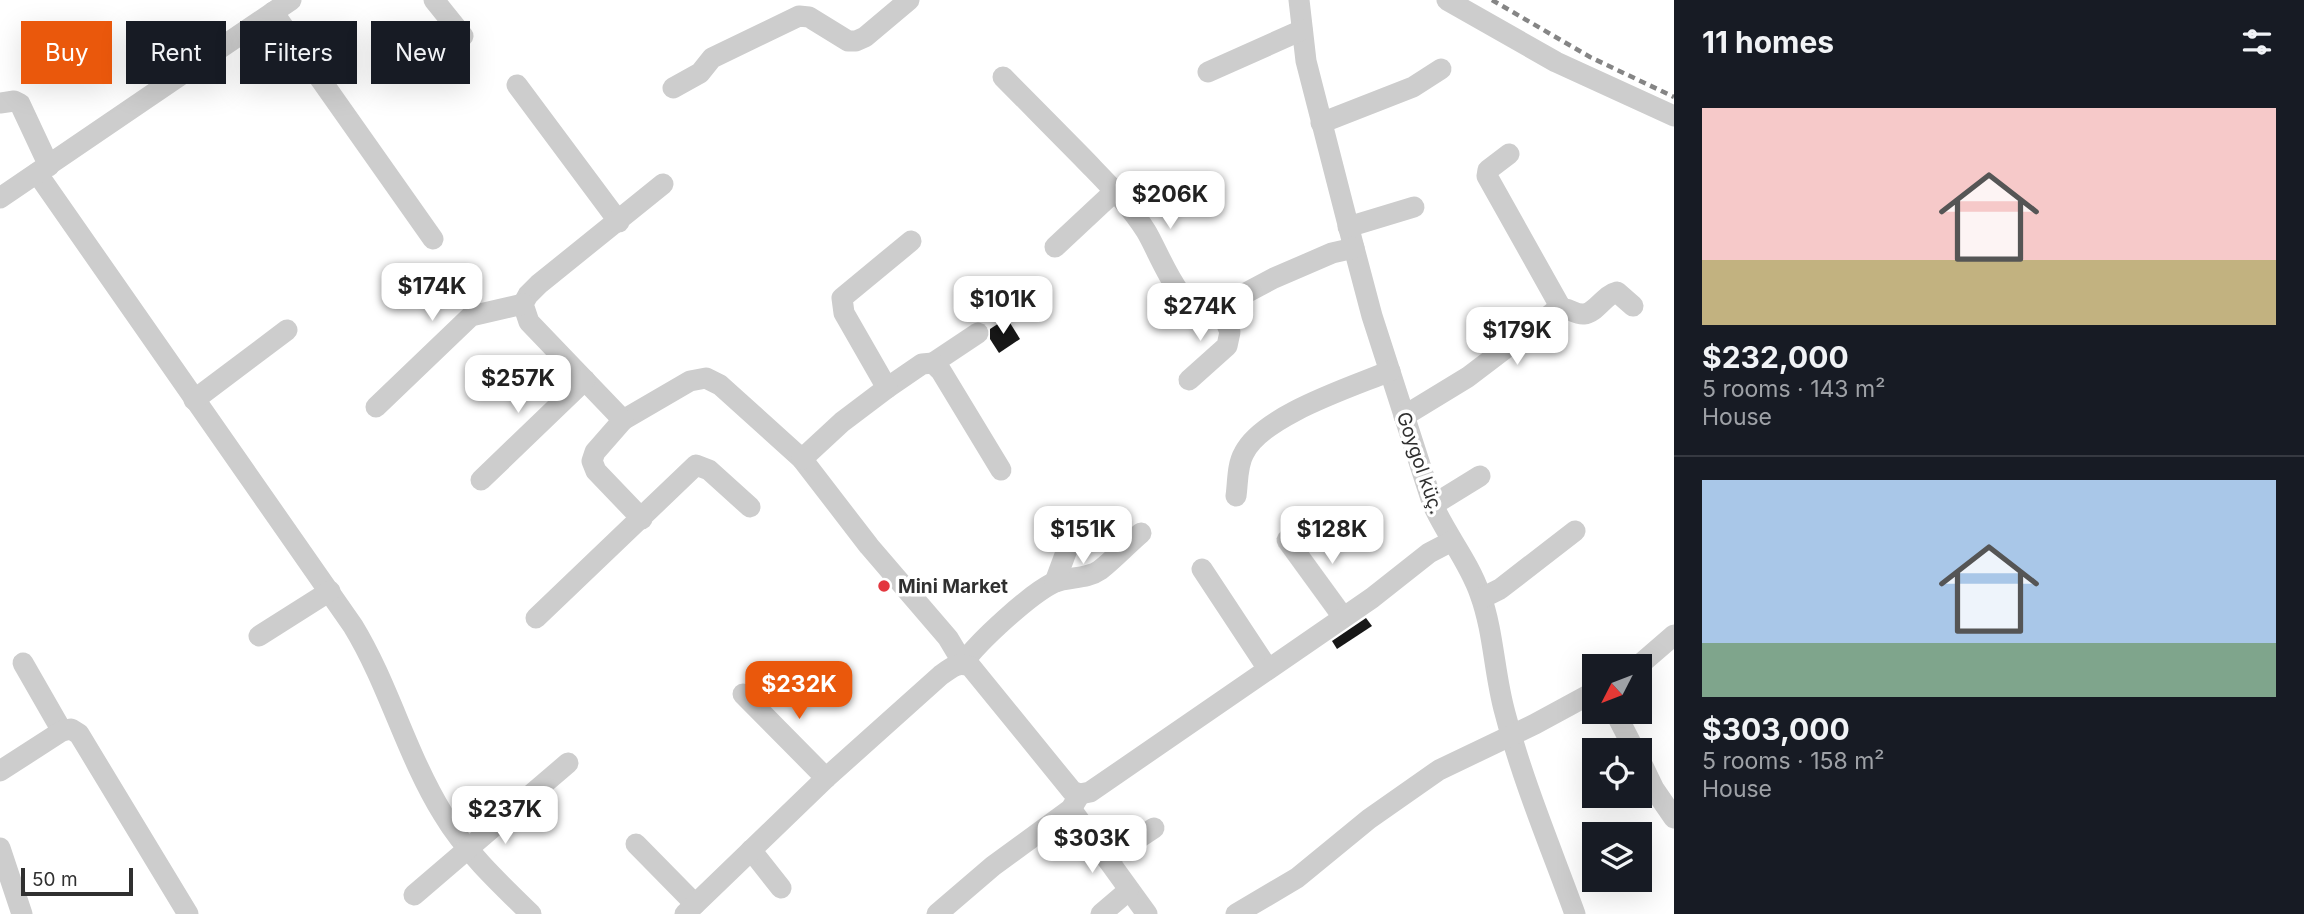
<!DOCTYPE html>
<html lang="en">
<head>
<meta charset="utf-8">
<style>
  body { margin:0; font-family:Inter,sans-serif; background:#242831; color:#f1f3f6; height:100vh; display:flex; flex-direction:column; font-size:26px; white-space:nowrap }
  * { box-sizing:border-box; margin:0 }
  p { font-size:23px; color:#9ea1a6 }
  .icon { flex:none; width:38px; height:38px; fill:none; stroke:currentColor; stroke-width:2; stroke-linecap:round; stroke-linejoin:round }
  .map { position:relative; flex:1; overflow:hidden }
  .side { display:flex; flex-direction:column; background:#171b24; width:630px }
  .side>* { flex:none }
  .banner { position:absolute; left:21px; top:21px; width:665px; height:63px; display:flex; gap:14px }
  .needle { width:46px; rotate:228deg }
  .fabs { position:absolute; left:1582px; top:654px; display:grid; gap:14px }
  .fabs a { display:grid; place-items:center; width:70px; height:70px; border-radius:0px; background:#171b24; box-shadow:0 7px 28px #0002; font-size:35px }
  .scale { position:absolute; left:21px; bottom:18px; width:112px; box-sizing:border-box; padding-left:7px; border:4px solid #303030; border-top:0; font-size:19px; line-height:24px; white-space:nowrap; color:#303030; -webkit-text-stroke:5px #fff; paint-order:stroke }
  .price { position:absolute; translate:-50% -60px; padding:0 16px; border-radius:14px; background:#fff; color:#222; font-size:23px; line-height:46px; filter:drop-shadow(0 2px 4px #0008) }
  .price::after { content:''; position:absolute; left:50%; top:42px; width:21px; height:16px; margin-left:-10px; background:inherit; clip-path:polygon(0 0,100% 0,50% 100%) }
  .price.on { background:#ea580c; color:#fff }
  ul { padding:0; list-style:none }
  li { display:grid; align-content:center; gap:14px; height:371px; padding:0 28px }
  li+li { border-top:2px solid #363941 }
  li span { display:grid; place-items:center; height:217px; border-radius:0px; color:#555 }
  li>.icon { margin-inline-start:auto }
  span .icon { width:126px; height:126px; fill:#fffc; stroke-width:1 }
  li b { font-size:30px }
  h2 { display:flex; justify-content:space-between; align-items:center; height:84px; padding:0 28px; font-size:30px }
  .chip { padding:0 24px; border-radius:0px; background:#171b24; box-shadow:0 7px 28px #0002; font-size:24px; line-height:63px }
  .chip.on { background:#ea580c; color:#fff }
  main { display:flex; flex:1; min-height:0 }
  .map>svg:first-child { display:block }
  .building { fill:#171717 }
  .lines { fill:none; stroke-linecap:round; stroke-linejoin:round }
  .minor { stroke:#cdcdcd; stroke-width:21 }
  .rail { stroke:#858585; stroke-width:4.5; stroke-dasharray:7 5; stroke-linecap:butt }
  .poi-dot { fill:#e3373f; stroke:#fff; stroke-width:2.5 }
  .labels { text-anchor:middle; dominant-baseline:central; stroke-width:7; stroke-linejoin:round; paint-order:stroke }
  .street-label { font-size:19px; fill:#303030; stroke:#fff }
  .poi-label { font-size:19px; font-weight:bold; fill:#303030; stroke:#fff; text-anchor:start }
</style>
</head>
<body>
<main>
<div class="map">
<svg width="1674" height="914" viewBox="0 0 1674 914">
  <rect width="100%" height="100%" fill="#fff"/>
  <g class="building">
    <polygon points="1007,318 1020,339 999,353 990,339 990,329"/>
    <polygon points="1366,618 1372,626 1337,649 1332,641"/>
  </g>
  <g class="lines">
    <g class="minor">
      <polyline points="434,0 463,36"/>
      <path d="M1299 0 1306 61 1354 248 1372 316 1433 505C1447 536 1469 562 1480 594 1494 632 1494 674 1505 713 1523 782 1551 848 1575 914"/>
      <polyline points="1447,0 1556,62 1674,116"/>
      <polyline points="273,12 433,239"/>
      <polyline points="1208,72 1302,30"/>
      <path d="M1003 77C1030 104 1056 131 1083 158 1105 181 1129 204 1146 231 1160 254 1180 314 1210 312L1274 278 1332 253 1354 248"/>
      <polyline points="517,85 619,222"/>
      <polyline points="673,88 700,73 712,58 799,16 809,17 848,41 856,41 865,37 909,0"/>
      <polyline points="0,103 14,101 20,104 49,166"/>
      <polyline points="1321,123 1413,87 1441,69"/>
      <polyline points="1509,154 1488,170 1487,176 1561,308"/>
      <path d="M37 173 353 626C389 685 406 754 443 814 465 851 500 884 531 914"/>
      <path d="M663 184 539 284 528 295 523 304 529 322 623 420 690 381 706 378 720 385 802 459 869 546 948 638 963 663C979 641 1029 595 1053 583 1068 576 1086 580 1100 570 1114 559 1127 545 1141 533"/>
      <polyline points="0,198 291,0"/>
      <polyline points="1348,227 1414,207"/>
      <polyline points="1055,247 1115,191"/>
      <polyline points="933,363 978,333"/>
      <polyline points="1189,380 1227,346 1230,332 1220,308"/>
      <polyline points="887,388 922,364 933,363 941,371 1001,470"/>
      <polyline points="194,400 287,330"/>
      <polyline points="376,407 471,316 523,304"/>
      <path d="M1404 416 1468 377 1556 310C1568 305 1573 315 1584 314 1596 313 1604 295 1617 292L1633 306"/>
      <polyline points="623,420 595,452 592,461 596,471 642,519"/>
      <polyline points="802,459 842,422 887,388 844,313 842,298 911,241"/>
      <polyline points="481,480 585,380"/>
      <path d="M1236 496C1238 482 1237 465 1244 453 1263 415 1352 387 1390 371"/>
      <polyline points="1433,505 1480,476"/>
      <polyline points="1287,540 1343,617"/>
      <polyline points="1202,569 1268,669"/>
      <polyline points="1055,582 1072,536"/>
      <polyline points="1482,598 1500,589 1575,531"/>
      <polyline points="536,618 696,465 709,470 750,507"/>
      <polyline points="259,636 330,591"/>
      <polyline points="23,663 62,731"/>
      <polyline points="1637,667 1674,635"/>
      <polyline points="743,694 826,778"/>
      <polyline points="1615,712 1635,751"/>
      <polyline points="1640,760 1654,789 1674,818"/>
      <polyline points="0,771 62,731 71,729 79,734 188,914"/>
      <polyline points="1071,809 1147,914"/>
      <polyline points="636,844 695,904"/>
      <polyline points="0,848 22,914"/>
      <polyline points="751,850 781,888"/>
      <polyline points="1107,859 1154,828"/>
      <polyline points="414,895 568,763"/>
      <path d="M685 914 826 778 941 675C952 667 959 661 971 667L1072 791 1080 794 1090 792 1372 598 1429 553 1452 541"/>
      <polyline points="937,914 993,866 1071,809 1080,794"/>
      <polyline points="1101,914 1128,891"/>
      <polyline points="1236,914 1297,878 1369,819 1439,770 1535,724 1594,692"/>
    </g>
    <polyline class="rail" points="1492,0 1590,57 1674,97"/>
  </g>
  <circle class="poi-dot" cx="884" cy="586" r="7"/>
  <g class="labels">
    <g class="street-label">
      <text transform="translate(1420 463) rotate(71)">Goygol küç.</text>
    </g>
    <g class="poi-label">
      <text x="898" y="586">Mini Market</text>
    </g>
  </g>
</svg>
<div class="fabs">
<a><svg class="needle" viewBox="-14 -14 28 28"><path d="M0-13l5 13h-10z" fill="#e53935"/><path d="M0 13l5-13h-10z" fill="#9ea1a6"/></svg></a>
<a><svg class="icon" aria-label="locate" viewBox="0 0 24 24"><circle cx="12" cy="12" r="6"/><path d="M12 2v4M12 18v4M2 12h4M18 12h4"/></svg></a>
<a><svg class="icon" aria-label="layers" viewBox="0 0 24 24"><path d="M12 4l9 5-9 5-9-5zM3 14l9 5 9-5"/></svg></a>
</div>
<div class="scale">50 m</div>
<b class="price" style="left:1170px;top:231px">$206K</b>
<b class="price" style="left:432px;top:323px">$174K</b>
<b class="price" style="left:1003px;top:336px">$101K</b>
<b class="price" style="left:1200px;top:343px">$274K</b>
<b class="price" style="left:1517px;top:367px">$179K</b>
<b class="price" style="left:518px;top:415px">$257K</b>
<b class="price" style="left:1083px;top:566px">$151K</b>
<b class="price" style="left:1332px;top:566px">$128K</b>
<b class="price on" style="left:799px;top:721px">$232K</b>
<b class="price" style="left:505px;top:846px">$237K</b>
<b class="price" style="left:1092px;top:875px">$303K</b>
<div class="banner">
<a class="chip on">Buy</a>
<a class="chip">Rent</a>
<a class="chip">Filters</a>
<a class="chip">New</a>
</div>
</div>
<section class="side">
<h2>11 homes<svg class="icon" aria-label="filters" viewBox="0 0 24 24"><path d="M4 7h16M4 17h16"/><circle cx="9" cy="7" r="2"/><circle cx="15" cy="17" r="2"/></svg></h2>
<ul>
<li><span style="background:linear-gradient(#f6c9c9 70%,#c2b280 0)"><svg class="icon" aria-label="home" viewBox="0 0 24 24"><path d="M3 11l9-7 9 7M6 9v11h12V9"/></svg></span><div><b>$232,000</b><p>5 rooms · 143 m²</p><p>House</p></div></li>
<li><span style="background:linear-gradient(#a9c7e8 75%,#7fa58c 0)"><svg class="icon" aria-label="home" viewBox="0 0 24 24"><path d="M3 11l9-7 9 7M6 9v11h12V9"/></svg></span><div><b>$303,000</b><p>5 rooms · 158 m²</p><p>House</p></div></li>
</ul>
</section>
</main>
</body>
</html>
